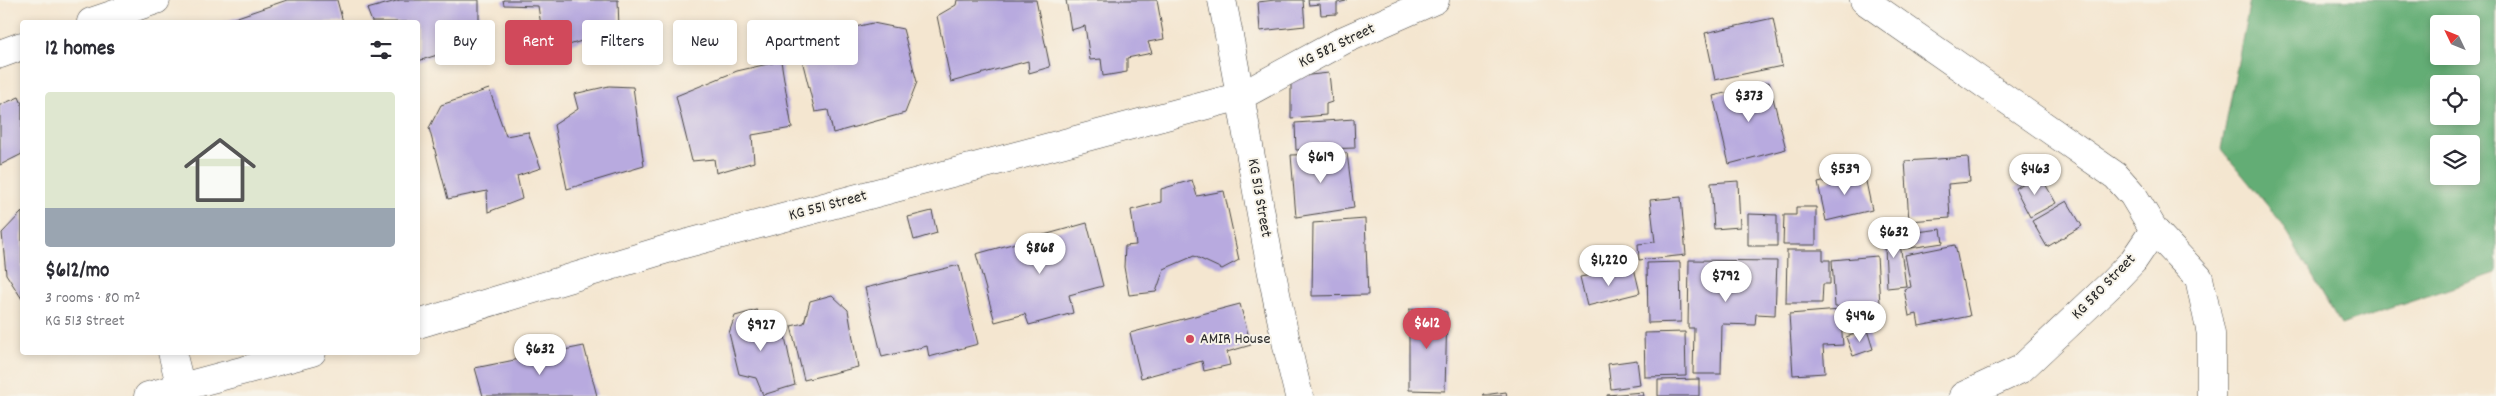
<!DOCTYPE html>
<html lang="en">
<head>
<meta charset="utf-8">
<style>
  body { margin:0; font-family:Dekko,sans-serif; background:#f2f2f3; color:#2b2b33; height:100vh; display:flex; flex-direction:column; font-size:19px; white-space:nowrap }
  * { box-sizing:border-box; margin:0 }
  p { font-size:16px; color:#7c7c81 }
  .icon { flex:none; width:28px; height:28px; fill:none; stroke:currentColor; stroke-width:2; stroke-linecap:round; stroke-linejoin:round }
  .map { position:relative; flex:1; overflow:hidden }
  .panel { position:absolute; left:20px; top:20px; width:400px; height:335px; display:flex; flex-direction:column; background:#fff; border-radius:5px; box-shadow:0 2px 8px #0003 }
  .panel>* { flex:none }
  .top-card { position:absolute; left:435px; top:20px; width:475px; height:45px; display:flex; gap:10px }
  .needle { width:32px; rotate:313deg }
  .tools { position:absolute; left:2430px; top:15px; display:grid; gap:10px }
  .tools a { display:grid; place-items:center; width:50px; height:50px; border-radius:5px; background:#fff; box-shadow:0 2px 8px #0003; font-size:25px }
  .price { position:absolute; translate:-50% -42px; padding:0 11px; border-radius:18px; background:#fff; color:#222; font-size:16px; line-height:32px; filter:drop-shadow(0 1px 2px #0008) }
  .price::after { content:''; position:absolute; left:50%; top:30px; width:15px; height:11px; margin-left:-8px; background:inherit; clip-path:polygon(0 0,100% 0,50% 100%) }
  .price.on { background:#d1495b; color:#fff }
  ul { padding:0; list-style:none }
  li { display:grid; align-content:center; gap:10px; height:265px; padding:0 25px }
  li span { display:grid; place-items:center; height:155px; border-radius:5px; color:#555 }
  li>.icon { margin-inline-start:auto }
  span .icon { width:90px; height:90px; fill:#fffc; stroke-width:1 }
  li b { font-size:21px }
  h2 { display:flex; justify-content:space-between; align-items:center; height:60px; padding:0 25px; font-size:21px }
  .chip { padding:0 18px; border-radius:5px; background:#fff; box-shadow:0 2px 8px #0003; font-size:18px; line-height:45px }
  .chip.on { background:#d1495b; color:#fff }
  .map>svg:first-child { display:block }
  .forest { fill:#63ad75; stroke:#476c50; fill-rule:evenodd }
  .building { fill:#b8aadf }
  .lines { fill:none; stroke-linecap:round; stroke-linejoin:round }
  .minor-casing { stroke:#494744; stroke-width:29 }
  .minor { stroke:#fff; stroke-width:28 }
  .poi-dot { fill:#d1495b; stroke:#f7f3e8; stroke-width:2 }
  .labels { text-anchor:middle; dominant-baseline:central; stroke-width:4; stroke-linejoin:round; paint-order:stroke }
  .street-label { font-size:16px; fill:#2b2b2b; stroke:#f7f3e8 }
  .poi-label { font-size:16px; fill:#2b2b2b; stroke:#f7f3e8; text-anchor:start }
</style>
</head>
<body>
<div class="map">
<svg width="2496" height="396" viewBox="0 0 2496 396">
  <rect width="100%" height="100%" fill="#f7f3e8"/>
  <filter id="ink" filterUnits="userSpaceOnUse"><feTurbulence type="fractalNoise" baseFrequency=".02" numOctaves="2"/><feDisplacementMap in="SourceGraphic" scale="10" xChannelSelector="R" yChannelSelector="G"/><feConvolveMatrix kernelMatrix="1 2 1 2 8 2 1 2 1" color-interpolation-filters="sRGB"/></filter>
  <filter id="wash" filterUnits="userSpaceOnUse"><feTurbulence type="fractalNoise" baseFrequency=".0096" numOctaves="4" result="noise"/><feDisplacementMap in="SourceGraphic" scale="20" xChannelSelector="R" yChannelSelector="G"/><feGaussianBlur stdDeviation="1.12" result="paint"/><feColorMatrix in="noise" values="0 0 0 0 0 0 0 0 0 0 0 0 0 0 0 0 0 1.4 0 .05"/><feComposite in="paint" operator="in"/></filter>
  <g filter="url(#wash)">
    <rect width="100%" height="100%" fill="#f4e6d0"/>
    <path class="forest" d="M2250 0H2496V273L2341 325 2281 222 2221 149ZM2439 24H2471V56H2439ZM2439 84H2471V116H2439ZM2439 144H2471V176H2439Z"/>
    <g id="blocks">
      <g class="building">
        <polygon points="287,0 337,0 343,22 223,22"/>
        <polygon points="400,0 479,0 479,40 463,47 418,61 418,22 372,22 367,9"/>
        <polygon points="503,0 618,0 619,29 566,46 559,29 542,32 538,6 504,5"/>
        <polygon points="957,0 1036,0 1050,67 1029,73 1028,61 951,82 937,16 956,5"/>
        <polygon points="1066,0 1157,0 1164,39 1148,42 1152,53 1127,58 1127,72 1103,76 1101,59 1090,60 1085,26 1071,30"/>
        <polygon points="1275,0 1303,0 1305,26 1260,31 1258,2"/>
        <polygon points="1308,0 1346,0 1346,1 1337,3 1337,14 1321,15 1320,4 1309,5"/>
        <polygon points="1773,18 1782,66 1715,80 1705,33"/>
        <polygon points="873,23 903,29 917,82 905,113 833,133 828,110 815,112 797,40"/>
        <polygon points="781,61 792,128 752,135 754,162 716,173 714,159 692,161 676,96 737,71"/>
        <polygon points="1329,73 1332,102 1326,104 1326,115 1291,118 1291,77"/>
        <polygon points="1769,82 1786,149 1729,164 1713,96"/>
        <polygon points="609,86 633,87 644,166 567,189 554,125 578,109 574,94"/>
        <polygon points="489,89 506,136 528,132 541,168 517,176 522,199 488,212 487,191 448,199 429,128 441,105"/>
        <polygon points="19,97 22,104 22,154 0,165 0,105"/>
        <polygon points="1354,119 1355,148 1296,150 1295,123"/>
        <polygon points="1347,153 1354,208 1296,217 1291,155"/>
        <polygon points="1968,157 1970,182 1948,184 1950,218 1909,221 1905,161"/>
        <polygon points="1864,172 1872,210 1826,221 1818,183"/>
        <polygon points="2040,175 2056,203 2030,217 2015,188"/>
        <polygon points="1192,180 1197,196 1224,191 1239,260 1222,269 1194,256 1164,269 1156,292 1129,295 1124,267 1125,246 1136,245 1131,210 1161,202 1161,189"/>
        <polygon points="1738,181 1740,227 1714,229 1711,183"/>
        <polygon points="1681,197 1686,255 1639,260 1638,244 1655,242 1650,200"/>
        <polygon points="2067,201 2082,226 2047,247 2032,221"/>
        <polygon points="1796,207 1816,207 1816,245 1783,245 1784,215 1796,215"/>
        <polygon points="932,211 937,233 914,240 908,217"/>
        <polygon points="22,212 22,299 6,274 2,233"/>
        <polygon points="1748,214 1777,215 1777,246 1748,246"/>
        <polygon points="1365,219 1368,295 1312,296 1313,223"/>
        <polygon points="1087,223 1103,286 1069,295 1073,313 1029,325 1025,314 995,322 976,254"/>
        <polygon points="1884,228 1898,229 1906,286 1887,288"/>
        <polygon points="1941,229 1943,243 1903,249 1901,234"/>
        <polygon points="1955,245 1970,316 1919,326 1917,314 1909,316 1904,289 1911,287 1905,255"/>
        <polygon points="1787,250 1823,250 1823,260 1830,260 1830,284 1823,284 1822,303 1786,303"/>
        <polygon points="1877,256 1880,304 1835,307 1832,260"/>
        <polygon points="1689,260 1777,261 1775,315 1756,314 1755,325 1722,324 1721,374 1693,374 1694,328 1688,328"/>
        <polygon points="1680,262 1681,322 1648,323 1647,263"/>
        <polygon points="959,265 978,344 929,357 927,346 882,357 865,288"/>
        <polygon points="1634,268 1640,293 1587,306 1580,277 1603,273 1604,276"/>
        <polygon points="832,295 848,310 858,367 804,380 791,326 804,323 810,301"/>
        <polygon points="1240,304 1251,345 1227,352 1230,365 1204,371 1202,361 1141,378 1130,333"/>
        <polygon points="1409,309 1447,312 1445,391 1409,390"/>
        <polygon points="757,310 771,330 783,327 795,385 763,395 756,378 739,374 729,333 735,316"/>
        <polygon points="1840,310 1843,345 1823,346 1825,373 1793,375 1789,314"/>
        <polygon points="1867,330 1873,349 1853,356 1846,337"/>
        <polygon points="1685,332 1686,376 1645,377 1644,333"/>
        <polygon points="584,346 597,396 483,396 475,368"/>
        <polygon points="1637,360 1640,385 1611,389 1608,364"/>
        <polygon points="1699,379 1699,396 1658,396 1658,380"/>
        <polygon points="1506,392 1507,396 1483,396 1483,395"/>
        <polygon points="1643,392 1644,396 1607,396 1607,395"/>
      </g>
    </g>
  </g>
  <g filter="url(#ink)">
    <use href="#blocks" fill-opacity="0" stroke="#494744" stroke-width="1"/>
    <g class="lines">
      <g class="minor-casing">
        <g id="minor">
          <path d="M1222 0C1249 132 1266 266 1299 396"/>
          <polyline points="1864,0 2116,176 2133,195 2154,230 2133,261 2112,283 2021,369 1963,396"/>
          <polyline points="91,22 156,0"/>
          <polyline points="0,54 22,46"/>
          <polyline points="2154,230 2199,278 2211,334 2211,396"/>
          <polyline points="418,324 677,246 1241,96 1344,40 1435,0"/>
          <polyline points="172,352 183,396"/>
          <polyline points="148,396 312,352"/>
        </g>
      </g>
      <use href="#minor" class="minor"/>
    </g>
  </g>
  <circle class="poi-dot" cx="1190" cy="339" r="5"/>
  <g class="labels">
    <g class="street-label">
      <text transform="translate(1337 46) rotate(-26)">KG 582 Street</text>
      <text transform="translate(1259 198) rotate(80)">KG 513 Street</text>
      <text transform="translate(828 206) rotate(-15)">KG 551 Street</text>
      <text transform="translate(2104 287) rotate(-46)">KG 580 Street</text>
    </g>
    <g class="poi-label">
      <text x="1200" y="339">AMIR House</text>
    </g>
  </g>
</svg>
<div class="tools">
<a><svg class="needle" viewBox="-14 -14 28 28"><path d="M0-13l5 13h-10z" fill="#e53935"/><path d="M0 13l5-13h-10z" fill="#7c7c81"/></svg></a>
<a><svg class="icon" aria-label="locate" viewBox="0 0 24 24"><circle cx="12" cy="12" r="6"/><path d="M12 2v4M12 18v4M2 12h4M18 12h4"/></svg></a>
<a><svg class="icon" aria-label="layers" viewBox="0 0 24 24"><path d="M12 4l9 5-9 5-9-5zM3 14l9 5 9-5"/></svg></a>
</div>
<b class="price" style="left:1749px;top:123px">$373</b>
<b class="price" style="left:1321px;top:184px">$619</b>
<b class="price" style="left:1845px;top:196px">$539</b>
<b class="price" style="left:2035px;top:196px">$463</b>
<b class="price" style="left:1894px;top:259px">$632</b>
<b class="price" style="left:1040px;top:275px">$868</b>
<b class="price" style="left:1609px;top:287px">$1,220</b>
<b class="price" style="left:1726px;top:303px">$792</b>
<b class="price" style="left:1860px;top:343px">$496</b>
<b class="price on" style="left:1427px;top:350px">$612</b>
<b class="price" style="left:761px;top:352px">$927</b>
<b class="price" style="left:540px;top:376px">$632</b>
<div class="top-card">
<a class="chip">Buy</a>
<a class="chip on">Rent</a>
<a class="chip">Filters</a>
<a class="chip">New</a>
<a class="chip">Apartment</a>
</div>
<section class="panel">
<h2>12 homes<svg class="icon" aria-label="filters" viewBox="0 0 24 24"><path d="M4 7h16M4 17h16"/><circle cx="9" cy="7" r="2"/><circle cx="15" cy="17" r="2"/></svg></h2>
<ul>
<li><span style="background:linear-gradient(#dfe7d0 75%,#9aa5b1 0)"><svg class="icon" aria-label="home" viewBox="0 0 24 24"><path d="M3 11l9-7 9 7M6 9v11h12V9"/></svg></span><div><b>$612/mo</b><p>3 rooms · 80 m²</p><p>KG 513 Street</p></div></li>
</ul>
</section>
</div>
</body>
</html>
